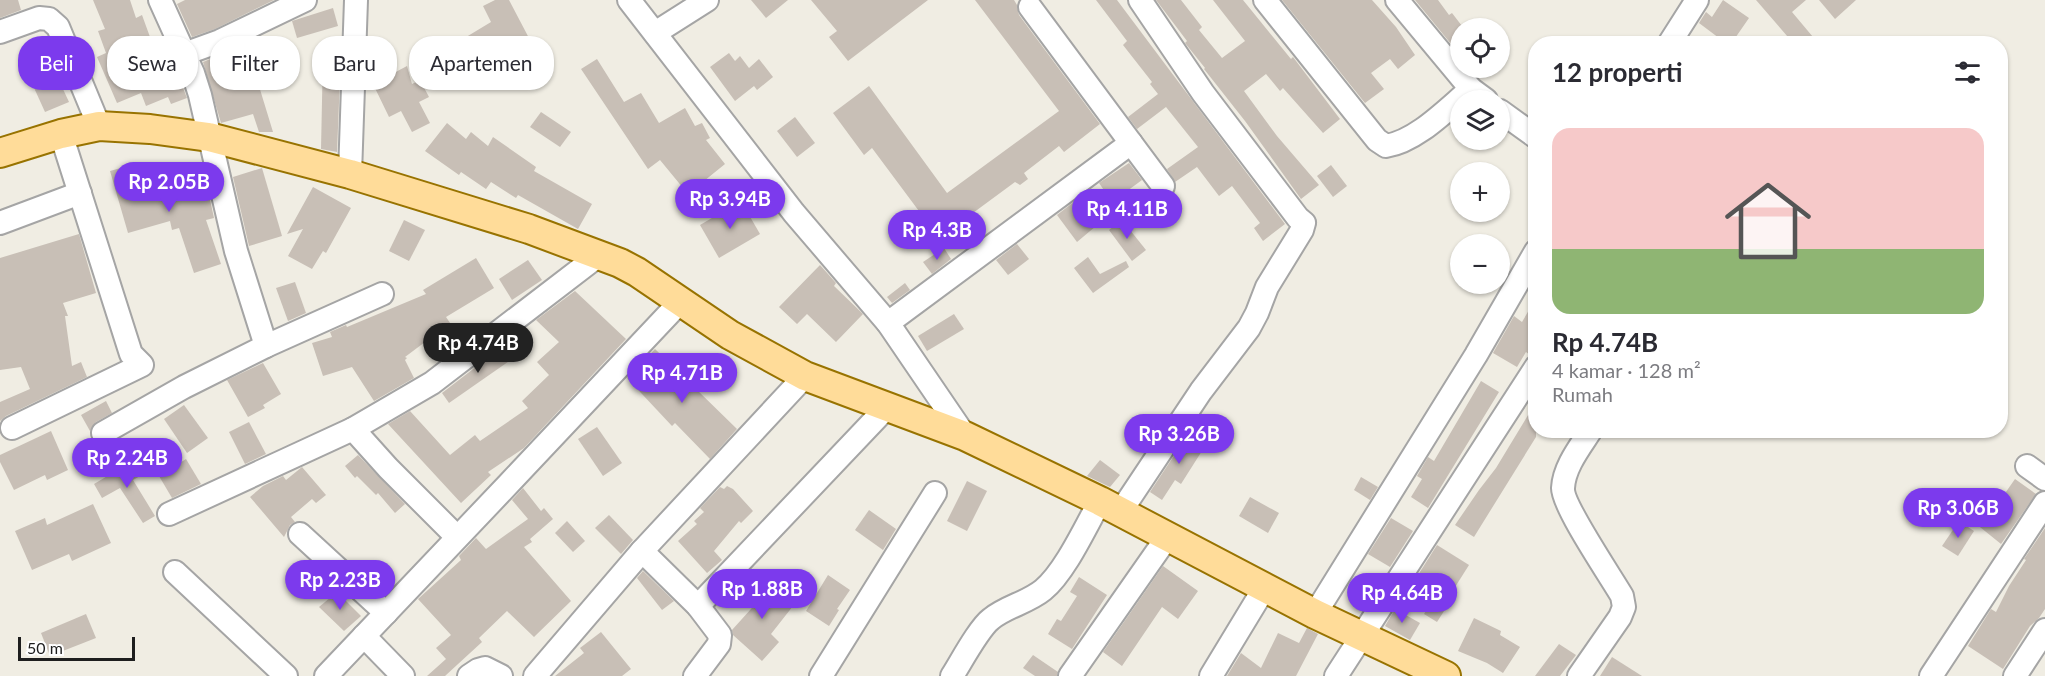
<!DOCTYPE html>
<html lang="id">
<head>
<meta charset="utf-8">
<style>
  body { margin:0; font-family:Lato,sans-serif; background:#f2f2f3; color:#2b2b33; height:100vh; display:flex; flex-direction:column; font-size:22px; white-space:nowrap }
  * { box-sizing:border-box; margin:0 }
  p { font-size:20px; color:#7c7c81 }
  .icon { flex:none; width:33px; height:33px; fill:none; stroke:currentColor; stroke-width:2; stroke-linecap:round; stroke-linejoin:round }
  .map { position:relative; flex:1; overflow:hidden }
  .drawer { position:absolute; left:1528px; top:36px; width:480px; height:402px; display:flex; flex-direction:column; background:#fff; border-radius:24px; box-shadow:0 2px 4px #0004 }
  .drawer>* { flex:none }
  .top-card { position:absolute; left:18px; top:36px; width:570px; height:54px; display:flex; gap:12px }
  .controls { position:absolute; left:1450px; top:18px; display:grid; gap:12px }
  .controls a { display:grid; place-items:center; width:60px; height:60px; border-radius:50%; background:#fff; box-shadow:0 2px 4px #0004; font-size:30px }
  .scale { position:absolute; left:18px; bottom:15px; width:117px; box-sizing:border-box; padding-left:6px; border:3px solid #1e1e1e; border-top:0; font-size:16px; line-height:21px; white-space:nowrap; color:#1e1e1e; -webkit-text-stroke:4px #fff; paint-order:stroke }
  .price { position:absolute; translate:-50% -51px; padding:0 14px; border-radius:21px; background:#7c3aed; color:#fff; font-size:20px; line-height:39px; filter:drop-shadow(0 2px 3px #0008) }
  .price::after { content:''; position:absolute; left:50%; top:36px; width:18px; height:14px; margin-left:-9px; background:inherit; clip-path:polygon(0 0,100% 0,50% 100%) }
  .price.current { background:#222; color:#fff }
  ul { padding:0; list-style:none }
  li { display:grid; align-content:center; gap:12px; height:318px; padding:0 24px }
  li+li { border-top:2px solid #e1e1e2 }
  li span { display:grid; place-items:center; height:186px; border-radius:18px; color:#555 }
  li>.icon { margin-inline-start:auto }
  span .icon { width:108px; height:108px; fill:#fffc; stroke-width:1 }
  li b { font-size:26px }
  h2 { display:flex; justify-content:space-between; align-items:center; height:72px; padding:0 24px; font-size:26px }
  .chip { padding:0 21px; border-radius:24px; background:#fff; box-shadow:0 2px 4px #0004; font-size:21px; line-height:54px }
  .chip.current { background:#7c3aed; color:#fff }
  .map>svg:first-child { display:block }
  .building { fill:#c8bfb6 }
  .lines { fill:none; stroke-linecap:round; stroke-linejoin:round }
  .minor-casing { stroke:#a5a5a5; stroke-width:26 }
  .major-casing { stroke:#987300; stroke-width:32 }
  .minor { stroke:#fff; stroke-width:22 }
  .major { stroke:#ffdc99; stroke-width:28 }
</style>
</head>
<body>
<div class="map">
<svg width="2045" height="676" viewBox="0 0 2045 676">
  <rect width="100%" height="100%" fill="#f0ede3"/>
  <g class="building">
    <polygon points="0,0 18,0 21,10 0,18"/>
    <polygon points="93,0 130,0 136,18 142,15 150,37 164,66 173,62 187,98 171,104 168,97 146,106 141,93 117,103 97,57 106,53 98,31 105,29"/>
    <polygon points="185,0 274,0 215,29 192,37 177,4"/>
    <polygon points="495,0 509,0 530,40 507,52 500,40 458,65 448,48 491,22 483,6"/>
    <polygon points="751,0 788,0 766,18"/>
    <polygon points="811,0 928,0 848,61 829,37 837,31"/>
    <polygon points="975,0 1014,0 1017,5 1019,15 1100,124 1064,152 1059,146 1024,173 1028,179 1020,185 1015,182 939,238 872,148 864,155 833,113 869,86 947,193 1059,111"/>
    <polygon points="1096,0 1117,0 1285,224 1263,241 1254,228 1260,223 1232,186 1219,196 1197,167 1175,182 1167,169 1198,147 1166,107 1137,129 1128,117 1158,94 1150,84 1152,82 1123,45 1127,41"/>
    <polygon points="1156,0 1181,0 1202,27 1199,30 1222,58 1245,41 1213,0 1243,0 1291,59 1293,57 1340,119 1323,133 1283,88 1280,91 1266,74 1244,91 1277,136 1319,185 1301,199 1245,121 1204,69 1205,68 1185,43 1187,41"/>
    <polygon points="1282,0 1372,0 1396,27 1415,55 1398,69 1390,59 1371,73 1384,89 1365,103"/>
    <polygon points="1415,0 1438,0 1449,15 1452,13 1462,26 1461,56"/>
    <polygon points="1723,0 1749,18 1731,44 1727,44 1699,23 1706,12 1712,17"/>
    <polygon points="1756,0 1806,0 1792,12 1813,37 1806,44 1794,44"/>
    <polygon points="1819,0 1856,0 1835,19"/>
    <polygon points="333,8 338,26 297,38 292,21"/>
    <polygon points="43,46 69,102 45,112 20,57"/>
    <polygon points="239,47 249,75 255,73 273,132 259,132 253,114 221,123 203,62"/>
    <polygon points="323,53 341,53 337,152 321,149"/>
    <polygon points="729,53 735,61 740,56 749,68 759,59 773,77 757,90 754,86 735,101 710,67"/>
    <polygon points="597,59 624,102 641,93 659,123 685,108 695,126 702,123 710,138 706,140 725,164 688,194 660,160 648,169 581,69"/>
    <polygon points="407,66 412,84 420,80 429,97 419,102 430,123 412,132 401,111 389,117 373,84"/>
    <polygon points="541,112 571,132 560,147 530,127"/>
    <polygon points="795,117 815,143 797,157 777,131"/>
    <polygon points="447,123 466,139 471,132 488,146 493,137 536,167 534,171 592,204 578,229 518,195 516,198 491,182 486,189 461,172 459,175 425,151"/>
    <polygon points="142,162 152,197 206,181 214,218 206,220 221,264 194,273 179,228 172,230 170,221 128,233 110,171"/>
    <polygon points="1129,163 1142,180 1112,202 1099,183"/>
    <polygon points="1331,165 1347,186 1333,197 1317,176"/>
    <polygon points="262,168 282,236 249,246 233,177"/>
    <polygon points="313,187 351,208 326,253 323,251 312,269 288,256 303,229 287,234"/>
    <polygon points="741,201 760,234 719,258 700,225"/>
    <polygon points="1075,201 1096,226 1077,242 1057,215"/>
    <polygon points="404,220 425,230 409,261 389,251"/>
    <polygon points="1122,220 1146,250 1132,261 1109,230"/>
    <polygon points="79,234 96,293 63,303 68,316 65,316 72,366 81,362 87,377 6,416 0,421 0,402 30,389 21,367 0,370 0,258"/>
    <polygon points="1017,244 1029,259 1008,275 996,260"/>
    <polygon points="944,248 951,259 932,274 923,262"/>
    <polygon points="1088,257 1100,274 1126,261 1129,267 1093,293 1074,268"/>
    <polygon points="476,258 494,288 446,317 463,342 443,358 429,339 405,357 407,358 405,360 414,378 374,401 352,367 323,376 312,343 332,337 330,332 346,325 347,327 426,294 423,290"/>
    <polygon points="528,260 542,280 512,300 499,279"/>
    <polygon points="820,265 836,283 834,286 863,314 836,342 807,314 797,324 779,307"/>
    <polygon points="295,282 306,313 288,321 276,288"/>
    <polygon points="905,283 910,290 892,303 887,297"/>
    <polygon points="575,291 626,339 524,448 488,472 491,475 461,503 388,424 410,411 450,455 475,435 480,441 528,408 522,401 549,375 537,362 559,342 536,320"/>
    <polygon points="1536,298 1536,354 1530,355 1526,352 1517,367 1493,353 1514,316 1522,322"/>
    <polygon points="954,314 964,329 927,351 918,336"/>
    <polygon points="503,346 512,359 449,403 442,393"/>
    <polygon points="655,349 737,429 710,459 675,423 672,426 627,378"/>
    <polygon points="263,363 281,394 263,405 265,408 248,417 227,380"/>
    <polygon points="1481,381 1499,392 1428,508 1411,497 1422,479 1417,476 1428,457 1434,461"/>
    <polygon points="106,401 112,413 96,422 90,431 81,415"/>
    <polygon points="1536,402 1536,437 1474,537 1455,525 1479,490 1496,468"/>
    <polygon points="184,405 208,438 187,453 164,419"/>
    <polygon points="249,422 266,454 245,464 229,432"/>
    <polygon points="597,427 622,463 603,476 578,439"/>
    <polygon points="51,431 68,470 47,480 45,475 14,490 0,462 0,455"/>
    <polygon points="1189,433 1207,443 1181,484 1175,480 1162,500 1150,492"/>
    <polygon points="358,455 405,504 395,513 378,493 376,495 357,476 355,478 345,466"/>
    <polygon points="136,459 144,474 133,480 155,516 143,523 120,488 102,498 94,484"/>
    <polygon points="186,459 201,484 172,498 159,476"/>
    <polygon points="1100,460 1120,475 1110,487 1087,476"/>
    <polygon points="302,467 326,495 316,503 312,499 291,517 295,522 290,525 284,537 250,497 263,486 283,476 286,480"/>
    <polygon points="1361,477 1378,487 1370,500 1354,490"/>
    <polygon points="2015,479 2036,494 2001,544 1970,519 1988,490 2001,499"/>
    <polygon points="967,481 987,491 967,531 947,521"/>
    <polygon points="727,486 733,489 753,511 741,523 739,521 714,551 722,560 707,573 678,541 697,524 694,521 704,512 700,508 720,487 724,489"/>
    <polygon points="523,488 541,511 544,508 553,519 530,539 532,542 524,547 571,601 534,637 507,611 479,638 482,642 445,676 427,676 446,659 436,648 451,635 418,599 461,560 459,556 476,538 486,549 528,519 512,500"/>
    <polygon points="1250,497 1279,513 1268,533 1239,516"/>
    <polygon points="93,504 111,543 72,561 69,554 32,570 15,531 45,518 47,525"/>
    <polygon points="869,510 896,529 883,550 855,530"/>
    <polygon points="609,515 633,540 621,554 595,528"/>
    <polygon points="1391,518 1413,531 1390,567 1368,554"/>
    <polygon points="567,521 585,541 573,552 555,533"/>
    <polygon points="1959,521 1974,531 1958,556 1942,546"/>
    <polygon points="2045,528 2045,609 2039,618 2030,626 2003,669 1968,646 1991,609 1996,612 2009,586 2026,560 2024,559"/>
    <polygon points="1437,545 1469,565 1445,603 1413,583"/>
    <polygon points="1163,566 1198,591 1178,619 1162,607 1122,666 1103,652"/>
    <polygon points="643,571 674,601 662,610 637,578"/>
    <polygon points="828,575 850,590 837,609 839,610 829,626 806,611"/>
    <polygon points="756,577 793,606 771,634 779,642 762,661 733,635 732,630 760,599 747,589"/>
    <polygon points="1079,577 1107,595 1072,649 1048,634 1057,619 1061,621 1077,596 1070,592"/>
    <polygon points="337,592 361,616 344,631 319,607"/>
    <polygon points="1433,600 1446,608 1437,622 1424,614"/>
    <polygon points="1395,609 1420,623 1410,640 1385,626"/>
    <polygon points="86,614 96,638 50,656 41,633"/>
    <polygon points="1474,618 1501,631 1500,635 1520,647 1503,673 1487,663 1458,651"/>
    <polygon points="1307,628 1318,634 1296,676 1227,676 1241,653 1261,668 1278,633 1299,643"/>
    <polygon points="601,632 631,669 622,676 555,676 584,653 580,648"/>
    <polygon points="1559,644 1576,655 1560,676 1535,676"/>
    <polygon points="1033,655 1058,672 1057,676 1035,676 1023,668"/>
    <polygon points="1612,657 1642,676 1600,676"/>
  </g>
  <g class="lines">
    <g class="minor-casing">
      <g id="minor">
        <polyline points="629,0 794,213 888,323 965,436"/>
        <path d="M1265 0 1377 140 1386 146C1417 141 1447 109 1471 89"/>
        <polyline points="1397,0 1471,89 1486,100"/>
        <polyline points="0,32 39,18 49,19 58,27 99,126"/>
        <polyline points="655,33 707,0"/>
        <polyline points="1669,44 1697,0"/>
        <polyline points="184,54 220,41 305,0"/>
        <polyline points="1500,111 1536,137"/>
        <polyline points="1131,143 1163,186"/>
        <polyline points="350,174 356,0"/>
        <polyline points="0,223 80,193"/>
        <polyline points="888,323 1131,143 1030,7"/>
        <polyline points="266,346 382,294"/>
        <polyline points="12,428 142,365 131,354 61,134"/>
        <polyline points="103,433 184,387 266,346 236,251 200,95 193,73 160,0"/>
        <polyline points="2027,466 2045,479"/>
        <polyline points="1121,511 1201,391 1249,328 1257,313 1267,287 1302,230 1304,223 1298,218 1203,93 1140,0"/>
        <polyline points="169,514 353,429"/>
        <polyline points="300,534 386,613"/>
        <polyline points="457,537 388,468 353,429 432,383 599,255"/>
        <polyline points="642,551 698,606 720,635 719,644 695,676"/>
        <polyline points="175,572 286,676"/>
        <polyline points="698,606 888,406"/>
        <polyline points="1315,614 1476,355 1536,251"/>
        <polyline points="364,636 403,676"/>
        <path d="M326 676C445 552 563 426 681 301"/>
        <polyline points="469,676 478,670 485,668 501,676"/>
        <polyline points="535,676 642,551 805,376"/>
        <polyline points="821,676 935,493"/>
        <path d="M952 676C961 662 979 628 991 619 1007 606 1027 603 1043 590 1065 572 1086 526 1100 501"/>
        <polyline points="1070,676 1168,536"/>
        <polyline points="1211,676 1265,587"/>
        <polyline points="1336,676 1536,367"/>
        <path d="M1579 676 1620 617 1624 607 1622 596C1611 577 1562 505 1563 488 1564 467 1580 447 1591 430"/>
        <polyline points="1931,676 2045,503"/>
        <polyline points="2015,676 2045,630"/>
      </g>
    </g>
    <g class="major-casing">
      <polyline id="major" points="0,153 61,134 99,126 150,129 209,137 350,174 529,229 620,263 637,272 730,335 805,376 965,436 1100,501 1315,614 1446,676"/>
    </g>
    <use href="#minor" class="minor"/>
    <use href="#major" class="major"/>
  </g>
</svg>
<div class="controls">
<a><svg class="icon" aria-label="locate" viewBox="0 0 24 24"><circle cx="12" cy="12" r="6"/><path d="M12 2v4M12 18v4M2 12h4M18 12h4"/></svg></a>
<a><svg class="icon" aria-label="layers" viewBox="0 0 24 24"><path d="M12 4l9 5-9 5-9-5zM3 14l9 5 9-5"/></svg></a>
<a>+</a>
<a>−</a>
</div>
<div class="scale">50 m</div>
<b class="price" style="left:169px;top:213px">Rp 2.05B</b>
<b class="price" style="left:730px;top:230px">Rp 3.94B</b>
<b class="price" style="left:1127px;top:240px">Rp 4.11B</b>
<b class="price" style="left:937px;top:261px">Rp 4.3B</b>
<b class="price current" style="left:478px;top:374px">Rp 4.74B</b>
<b class="price" style="left:682px;top:404px">Rp 4.71B</b>
<b class="price" style="left:1179px;top:465px">Rp 3.26B</b>
<b class="price" style="left:127px;top:489px">Rp 2.24B</b>
<b class="price" style="left:1958px;top:539px">Rp 3.06B</b>
<b class="price" style="left:340px;top:611px">Rp 2.23B</b>
<b class="price" style="left:762px;top:620px">Rp 1.88B</b>
<b class="price" style="left:1402px;top:624px">Rp 4.64B</b>
<div class="top-card">
<a class="chip current">Beli</a>
<a class="chip">Sewa</a>
<a class="chip">Filter</a>
<a class="chip">Baru</a>
<a class="chip">Apartemen</a>
</div>
<section class="drawer">
<h2>12 properti<svg class="icon" aria-label="filters" viewBox="0 0 24 24"><path d="M4 7h16M4 17h16"/><circle cx="9" cy="7" r="2"/><circle cx="15" cy="17" r="2"/></svg></h2>
<ul>
<li><span style="background:linear-gradient(#f6c9c9 65%,#8fb573 0)"><svg class="icon" aria-label="home" viewBox="0 0 24 24"><path d="M3 11l9-7 9 7M6 9v11h12V9"/></svg></span><div><b>Rp 4.74B</b><p>4 kamar · 128 m²</p><p>Rumah</p></div></li>
</ul>
</section>
</div>
</body>
</html>
